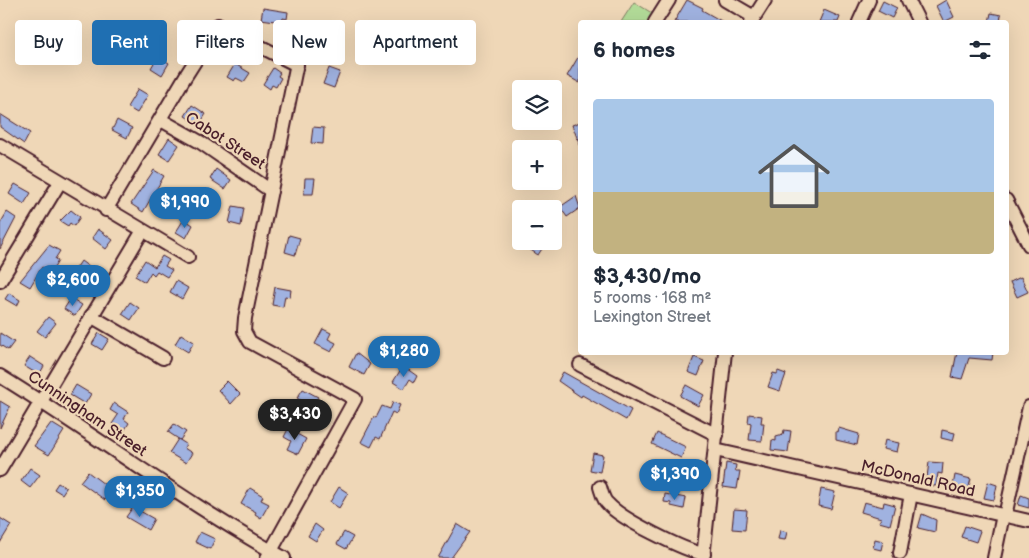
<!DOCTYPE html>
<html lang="en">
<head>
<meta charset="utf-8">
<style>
  body { margin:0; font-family:"Balsamiq Sans",sans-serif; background:#f6f6f7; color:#1f2937; height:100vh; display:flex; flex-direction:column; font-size:19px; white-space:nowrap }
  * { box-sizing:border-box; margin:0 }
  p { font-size:16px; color:#747a83 }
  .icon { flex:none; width:28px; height:28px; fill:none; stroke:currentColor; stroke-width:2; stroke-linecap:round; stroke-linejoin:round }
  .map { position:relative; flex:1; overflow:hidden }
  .side { position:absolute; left:578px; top:20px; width:431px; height:335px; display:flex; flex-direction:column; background:#fff; border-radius:5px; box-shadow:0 5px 20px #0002 }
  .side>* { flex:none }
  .guide { position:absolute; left:15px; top:20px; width:475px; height:45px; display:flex; gap:10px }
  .controls { position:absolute; left:512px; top:80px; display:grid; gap:10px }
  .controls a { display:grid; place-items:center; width:50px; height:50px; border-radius:5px; background:#fff; box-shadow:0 5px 20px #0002; font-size:25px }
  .price { position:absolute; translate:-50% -42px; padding:0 11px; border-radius:18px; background:#1f6fb2; color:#fff; font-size:16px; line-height:32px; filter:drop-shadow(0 1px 2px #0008) }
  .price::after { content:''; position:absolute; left:50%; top:30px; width:15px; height:11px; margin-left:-8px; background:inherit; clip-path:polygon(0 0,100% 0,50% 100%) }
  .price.current { background:#222; color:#fff }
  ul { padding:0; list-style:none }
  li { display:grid; align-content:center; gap:10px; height:265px; padding:0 15px }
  li span { display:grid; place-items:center; height:155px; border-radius:5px; color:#555 }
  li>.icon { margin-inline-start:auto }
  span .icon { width:90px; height:90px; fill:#fffc; stroke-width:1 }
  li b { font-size:21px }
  h2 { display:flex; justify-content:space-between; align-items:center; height:60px; padding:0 15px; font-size:21px }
  .chip { padding:0 18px; border-radius:5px; background:#fff; box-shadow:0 5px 20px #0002; font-size:18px; line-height:45px }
  .chip.current { background:#1f6fb2; color:#fff }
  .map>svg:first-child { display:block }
  .green { fill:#b2db98; stroke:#7e7d62 }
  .building { fill:#a0b2e0; stroke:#4a1f2b }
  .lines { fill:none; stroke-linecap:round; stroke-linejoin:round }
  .minor-casing { stroke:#4a1f2b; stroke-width:16 }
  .minor { stroke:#efd7b7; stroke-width:12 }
  .labels { text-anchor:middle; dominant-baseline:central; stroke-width:4.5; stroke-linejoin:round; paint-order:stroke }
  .street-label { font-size:16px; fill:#4a1f2b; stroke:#efd7b7 }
</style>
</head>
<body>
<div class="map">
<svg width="1029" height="558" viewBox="0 0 1029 558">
  <rect width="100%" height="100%" fill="#efd7b7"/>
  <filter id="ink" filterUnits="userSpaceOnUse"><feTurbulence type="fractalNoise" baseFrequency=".02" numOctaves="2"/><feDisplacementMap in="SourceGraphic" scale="10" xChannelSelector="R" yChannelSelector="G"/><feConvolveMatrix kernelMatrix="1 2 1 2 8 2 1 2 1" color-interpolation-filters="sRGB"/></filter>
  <g filter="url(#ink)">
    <polygon class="green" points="634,2 655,15 651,22 621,22"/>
    <g class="building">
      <polygon points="687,0 703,8 702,10 723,22 674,22"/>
      <polygon points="946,0 954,17 944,22 936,6"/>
      <polygon points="883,1 897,8 892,18 878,11"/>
      <polygon points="263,8 288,12 287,19 283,18 282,22 261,19"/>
      <polygon points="824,10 840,17 838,22 819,22"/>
      <polygon points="991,13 1001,15 1000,22 989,22"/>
      <polygon points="221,38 228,43 214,64 209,61 211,57 209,56"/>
      <polygon points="137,49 145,53 141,61 133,57"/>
      <polygon points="580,54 580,83 567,76"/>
      <polygon points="158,56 169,63 162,75 151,68"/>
      <polygon points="235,64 250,73 244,82 236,78 234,81 227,77"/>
      <polygon points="273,68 280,73 278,76 281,78 276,87 272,85 270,89 263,84"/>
      <polygon points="329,68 340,72 334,88 323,84"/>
      <polygon points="138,89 148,95 137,113 127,107"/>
      <polygon points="192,105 206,114 199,125 185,116"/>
      <polygon points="0,114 30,133 24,144 0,127"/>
      <polygon points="117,120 132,128 127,138 112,130"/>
      <polygon points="580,122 580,145 572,125"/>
      <polygon points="313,127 324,128 323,144 311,143"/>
      <polygon points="169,138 179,145 169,160 159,154"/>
      <polygon points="216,169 231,180 225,189 210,179"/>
      <polygon points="154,170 164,176 143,212 131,204"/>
      <polygon points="305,178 315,178 313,194 304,194"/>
      <polygon points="15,184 31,193 24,204 9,194"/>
      <polygon points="576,196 580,208 567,217 560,207"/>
      <polygon points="233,206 244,208 241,226 229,223"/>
      <polygon points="71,210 80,217 74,226 70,223 68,226 60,221"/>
      <polygon points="7,212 16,218 0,249 0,224"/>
      <polygon points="184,219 193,225 186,238 176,232"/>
      <polygon points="98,229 113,240 106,249 92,238"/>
      <polygon points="289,235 300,238 295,255 285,252"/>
      <polygon points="528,241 547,241 538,255 525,246"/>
      <polygon points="49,245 60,251 55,259 58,261 51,273 42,267 30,287 20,281"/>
      <polygon points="162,256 169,260 165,266 172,270 167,277 157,271 154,275 151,272 145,282 135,276 145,260 155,267"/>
      <polygon points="81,261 89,267 79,281 71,276"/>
      <polygon points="1021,277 1028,292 1017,297 1010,282"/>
      <polygon points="176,281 188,288 182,299 170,292"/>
      <polygon points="275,287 291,290 290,297 285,296 283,307 272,305"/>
      <polygon points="9,293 20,300 17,306 5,299"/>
      <polygon points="71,298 82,305 75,316 64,309"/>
      <polygon points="130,302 139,308 131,320 122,314"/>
      <polygon points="48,317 56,323 45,337 37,331"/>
      <polygon points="323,329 331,333 328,339 336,343 331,352 315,344"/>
      <polygon points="0,333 14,342 8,350 0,345"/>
      <polygon points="99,333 109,339 102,350 92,344"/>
      <polygon points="181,334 194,342 188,352 175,344"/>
      <polygon points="957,352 993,352 992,360 969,358 962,379 952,377"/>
      <polygon points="356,353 370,364 364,375 349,367"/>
      <polygon points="30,357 44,366 39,375 24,366"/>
      <polygon points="694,357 704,361 698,376 688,372"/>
      <polygon points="403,366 417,376 414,382 410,379 404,389 393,382"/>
      <polygon points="778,371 786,374 780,391 768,387 773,373 777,374"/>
      <polygon points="563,372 631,410 626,420 582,395 581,397 558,381"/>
      <polygon points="227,381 240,394 231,404 218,390"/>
      <polygon points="76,385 91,394 85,404 70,395"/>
      <polygon points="686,385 704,395 698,406 680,396"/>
      <polygon points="303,389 318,397 312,407 297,398"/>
      <polygon points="0,401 10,407 0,428"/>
      <polygon points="393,402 400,405 396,414 392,412 380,439 376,437 371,447 361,442 374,417 376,418 382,406 390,409"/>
      <polygon points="114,403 128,412 124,419 129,423 124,431 112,424 118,415 110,410"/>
      <polygon points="749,414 762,416 761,423 764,423 762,441 749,440 751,423 748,422"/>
      <polygon points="51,423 64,431 49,455 34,446"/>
      <polygon points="174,424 186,432 180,440 168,432"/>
      <polygon points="839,428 859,434 857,445 836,440 836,431 838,432"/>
      <polygon points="288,429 306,439 298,454 287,449 291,441 284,437"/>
      <polygon points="784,430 791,431 788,452 771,450 772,440 776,441 776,437 783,435"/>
      <polygon points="942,430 955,433 953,441 941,438"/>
      <polygon points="657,433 686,447 681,458 652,444"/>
      <polygon points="178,439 186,444 184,448 192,453 186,463 169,453"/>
      <polygon points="885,440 899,443 897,452 883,449"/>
      <polygon points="593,453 603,455 600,472 590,470"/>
      <polygon points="929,462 943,463 942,474 938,473 936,486 926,485"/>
      <polygon points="726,463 736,465 735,471 740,471 737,489 723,487"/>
      <polygon points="30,468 40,475 30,488 21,481"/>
      <polygon points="88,472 112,490 105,500 80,482"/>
      <polygon points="955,475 971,479 968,490 953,486"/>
      <polygon points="988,482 997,485 994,500 984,498"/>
      <polygon points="58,483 66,488 62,494 54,489"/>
      <polygon points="339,487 348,493 339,508 330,502"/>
      <polygon points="250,488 263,496 261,500 269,504 261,518 255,514 256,512 241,504"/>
      <polygon points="821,489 835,492 831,509 818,506"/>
      <polygon points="665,494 686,498 684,509 671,506 671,503 664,502"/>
      <polygon points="1021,495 1029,498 1029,508 1018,505"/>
      <polygon points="864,502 883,507 884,502 895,505 890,525 879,522 881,518 861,512"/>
      <polygon points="133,507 154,519 148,530 126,517"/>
      <polygon points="734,509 747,510 745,530 732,529"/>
      <polygon points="922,514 936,520 935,532 918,528"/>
      <polygon points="0,518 11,525 0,543"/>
      <polygon points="315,524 323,530 316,541 308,536"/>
      <polygon points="457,524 470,532 451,558 438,558"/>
      <polygon points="965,526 980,531 976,542 961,537"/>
      <polygon points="780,530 787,532 785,540 778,539"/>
      <polygon points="200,532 215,539 210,549 195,542"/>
      <polygon points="344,532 353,537 346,549 337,544"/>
      <polygon points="875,539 883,541 881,550 873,548"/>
    </g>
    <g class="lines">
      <g class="minor-casing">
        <g id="minor">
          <polyline points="725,0 754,17"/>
          <polyline points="908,0 919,22"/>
          <polyline points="655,22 669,0"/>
          <polyline points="751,22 765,0"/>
          <polyline points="859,22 869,0"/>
          <polyline points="161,120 200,142 271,191"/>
          <polyline points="0,145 188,257"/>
          <polyline points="1006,200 1029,245"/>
          <polyline points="106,210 185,77 218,25 297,65"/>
          <polyline points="0,281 60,182"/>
          <polyline points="91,316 163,358"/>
          <polyline points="580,365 717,435"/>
          <path d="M0 376C96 435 185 503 284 558"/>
          <polyline points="715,450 1029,521"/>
          <polyline points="0,470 142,232"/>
          <path d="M600 487C602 493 603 500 608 504 621 519 685 551 704 554"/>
          <polyline points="1005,516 1029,407"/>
          <polyline points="900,553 911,494"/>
          <polyline points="267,558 355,399 250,342 244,331 245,318 298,58"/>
          <polyline points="703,558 725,352"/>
          <polyline points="994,558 1003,515"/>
        </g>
      </g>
      <use href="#minor" class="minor"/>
    </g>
  </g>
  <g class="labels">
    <g class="street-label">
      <text transform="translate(225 141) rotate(33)">Cabot Street</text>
      <text transform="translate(87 414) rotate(34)">Cunningham Street</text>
      <text transform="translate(918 479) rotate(13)">McDonald Road</text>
    </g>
  </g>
</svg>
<div class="controls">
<a><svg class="icon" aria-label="layers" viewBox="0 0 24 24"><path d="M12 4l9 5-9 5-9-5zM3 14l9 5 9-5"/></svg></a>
<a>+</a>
<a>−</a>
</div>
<b class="price" style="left:185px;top:229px">$1,990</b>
<b class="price" style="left:73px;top:307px">$2,600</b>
<b class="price" style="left:404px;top:378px">$1,280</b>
<b class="price current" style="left:295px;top:441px">$3,430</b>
<b class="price" style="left:675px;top:501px">$1,390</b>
<b class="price" style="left:140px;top:518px">$1,350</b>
<div class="guide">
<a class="chip">Buy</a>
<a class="chip current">Rent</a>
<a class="chip">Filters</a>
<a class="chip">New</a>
<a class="chip">Apartment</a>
</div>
<section class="side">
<h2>6 homes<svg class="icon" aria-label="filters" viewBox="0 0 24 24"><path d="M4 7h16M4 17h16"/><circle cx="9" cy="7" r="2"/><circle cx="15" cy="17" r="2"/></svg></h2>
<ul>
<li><span style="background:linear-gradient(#a9c7e8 60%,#c2b280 0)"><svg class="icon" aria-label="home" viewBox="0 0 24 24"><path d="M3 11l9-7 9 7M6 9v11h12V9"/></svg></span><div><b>$3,430/mo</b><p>5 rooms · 168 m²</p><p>Lexington Street</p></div></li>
</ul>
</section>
</div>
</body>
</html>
